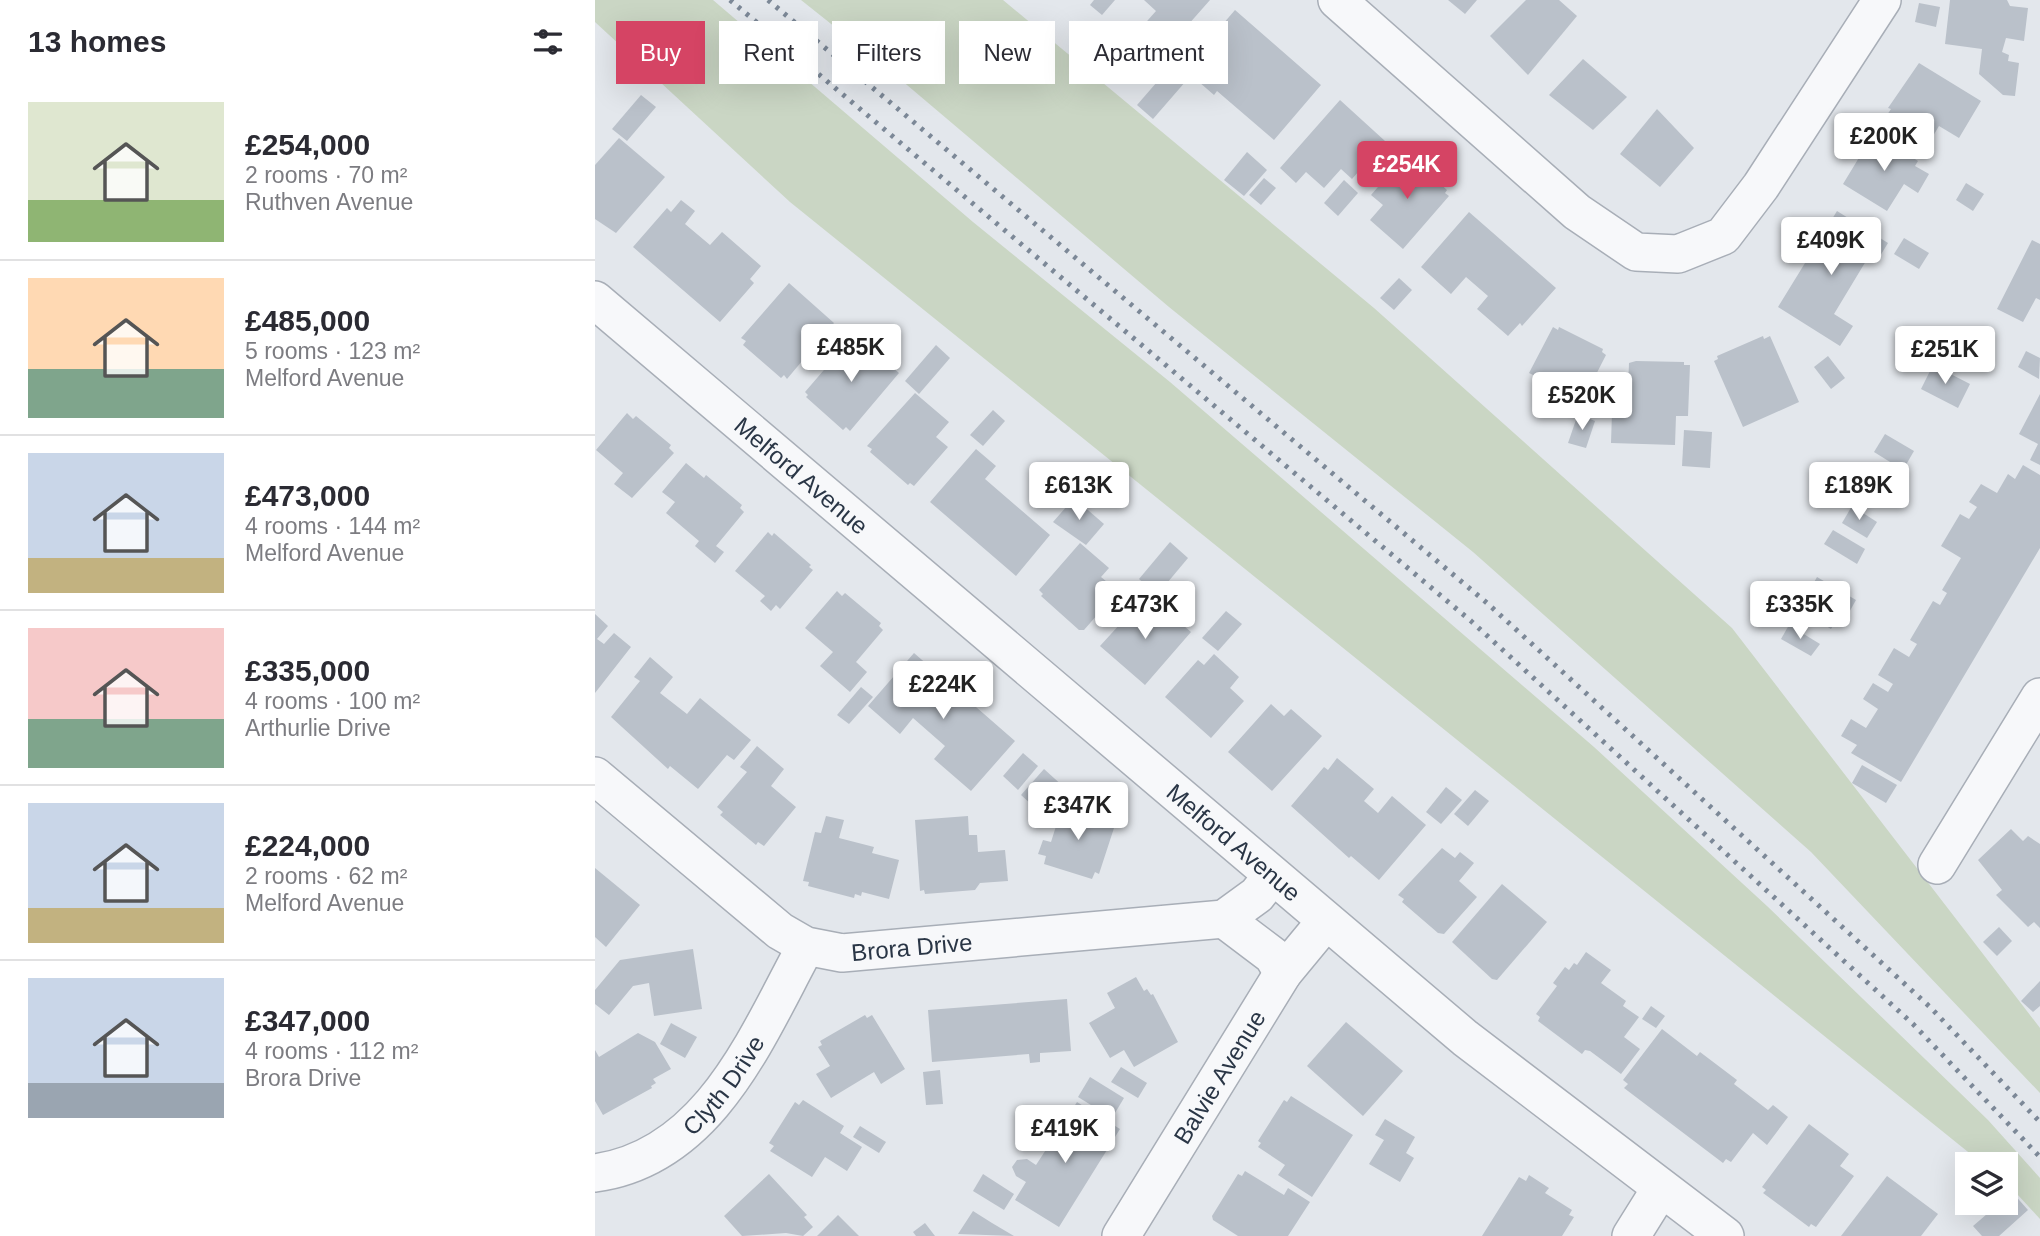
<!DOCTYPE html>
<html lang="en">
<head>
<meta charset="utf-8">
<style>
  body { margin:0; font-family:Arial,sans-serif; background:#f7f7f7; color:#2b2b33; height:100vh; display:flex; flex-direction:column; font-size:26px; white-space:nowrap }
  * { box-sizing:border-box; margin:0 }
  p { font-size:23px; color:#7c7c81 }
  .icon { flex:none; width:38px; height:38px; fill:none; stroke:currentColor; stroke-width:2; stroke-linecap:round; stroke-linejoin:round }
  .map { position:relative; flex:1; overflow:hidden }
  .drawer { display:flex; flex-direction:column; background:#fff; width:595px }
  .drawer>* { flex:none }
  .hud { position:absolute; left:21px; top:21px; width:665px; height:63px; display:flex; gap:14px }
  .fabs { position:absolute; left:1360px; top:1152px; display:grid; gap:14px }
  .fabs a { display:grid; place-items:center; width:63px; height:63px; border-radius:0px; background:#fff; box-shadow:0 7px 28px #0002; font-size:35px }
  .price { position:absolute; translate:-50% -60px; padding:0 16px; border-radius:7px; background:#fff; color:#222; font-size:23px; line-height:46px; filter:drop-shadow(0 2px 4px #0008) }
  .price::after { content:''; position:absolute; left:50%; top:42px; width:21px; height:16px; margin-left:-10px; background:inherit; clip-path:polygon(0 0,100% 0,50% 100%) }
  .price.current { background:#d54464; color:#fff }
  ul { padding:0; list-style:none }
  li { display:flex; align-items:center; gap:21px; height:175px; padding:0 28px }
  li+li { border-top:2px solid #e1e1e2 }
  li span { display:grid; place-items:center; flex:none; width:196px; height:140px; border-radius:0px; color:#555 }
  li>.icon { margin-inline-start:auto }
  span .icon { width:84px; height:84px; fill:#fffc; stroke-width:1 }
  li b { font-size:30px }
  h2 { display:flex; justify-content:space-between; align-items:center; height:84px; padding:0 28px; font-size:30px }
  .tag { padding:0 24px; border-radius:0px; background:#fff; box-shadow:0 7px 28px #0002; font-size:24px; line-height:63px }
  .tag.current { background:#d54464; color:#fff }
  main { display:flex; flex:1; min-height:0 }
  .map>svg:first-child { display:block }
  .green { fill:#cad6c4 }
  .building { fill:#bac1ca }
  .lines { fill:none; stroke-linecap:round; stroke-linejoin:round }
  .minor-casing { stroke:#a8aeb7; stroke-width:40 }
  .minor { stroke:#f7f8fa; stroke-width:37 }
  .rail { stroke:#7c8897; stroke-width:5; stroke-dasharray:3.5 7; stroke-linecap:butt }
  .labels { text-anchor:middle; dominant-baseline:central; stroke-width:6; stroke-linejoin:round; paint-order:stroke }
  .street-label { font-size:24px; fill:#2a3646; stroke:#f3f6f9 }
</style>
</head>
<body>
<main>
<section class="drawer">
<h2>13 homes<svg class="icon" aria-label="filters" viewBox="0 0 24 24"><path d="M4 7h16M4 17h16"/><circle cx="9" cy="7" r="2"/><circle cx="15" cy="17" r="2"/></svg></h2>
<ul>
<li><span style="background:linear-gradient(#dfe7d0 70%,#8fb573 0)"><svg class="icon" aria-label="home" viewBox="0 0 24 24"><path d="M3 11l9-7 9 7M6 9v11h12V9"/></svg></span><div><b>£254,000</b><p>2 rooms · 70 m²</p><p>Ruthven Avenue</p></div></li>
<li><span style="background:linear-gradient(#ffd9b3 65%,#7fa58c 0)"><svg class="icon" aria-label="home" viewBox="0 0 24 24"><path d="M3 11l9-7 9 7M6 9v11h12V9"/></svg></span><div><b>£485,000</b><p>5 rooms · 123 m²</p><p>Melford Avenue</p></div></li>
<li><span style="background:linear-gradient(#c9d6e8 75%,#c2b280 0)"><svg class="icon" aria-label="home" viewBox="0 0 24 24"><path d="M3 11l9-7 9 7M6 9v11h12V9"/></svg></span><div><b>£473,000</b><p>4 rooms · 144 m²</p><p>Melford Avenue</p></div></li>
<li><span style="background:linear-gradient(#f6c9c9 65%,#7fa58c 0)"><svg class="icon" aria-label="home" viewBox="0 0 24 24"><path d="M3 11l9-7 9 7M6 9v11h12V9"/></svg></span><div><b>£335,000</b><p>4 rooms · 100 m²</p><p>Arthurlie Drive</p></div></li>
<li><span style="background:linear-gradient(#c9d6e8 75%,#c2b280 0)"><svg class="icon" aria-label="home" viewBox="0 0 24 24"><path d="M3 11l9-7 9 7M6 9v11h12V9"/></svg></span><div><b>£224,000</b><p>2 rooms · 62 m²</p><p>Melford Avenue</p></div></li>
<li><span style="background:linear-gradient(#c9d6e8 75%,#9aa5b1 0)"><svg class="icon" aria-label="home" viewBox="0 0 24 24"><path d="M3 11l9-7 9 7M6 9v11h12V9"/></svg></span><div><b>£347,000</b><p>4 rooms · 112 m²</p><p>Brora Drive</p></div></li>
</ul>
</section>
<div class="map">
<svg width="1445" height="1236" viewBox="0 0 1445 1236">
  <rect width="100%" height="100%" fill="#e3e7ec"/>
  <g class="green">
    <polygon points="0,0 118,0 378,222 575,382 999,747 1172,906 1393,1120 1445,1178 1445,1219 1411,1182 1410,1164 1388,1164 195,202 0,22"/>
    <polygon points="206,0 408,0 779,308 1137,628 1445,1028 1445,1093 1216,852 878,552 574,307 299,74"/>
  </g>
  <g class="building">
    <polygon points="499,0 520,0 507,15 495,5"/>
    <polygon points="549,0 615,0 570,51 545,29 561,11"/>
    <polygon points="853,0 882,0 870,14"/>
    <polygon points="931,0 964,0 982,16 933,75 895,36"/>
    <polygon points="1355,0 1412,0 1415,6 1433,8 1429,41 1411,38 1407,52 1414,55 1413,61 1424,63 1420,96 1408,95 1384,74 1387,49 1350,44"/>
    <polygon points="1324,3 1345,7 1341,27 1320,22"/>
    <polygon points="640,10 726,85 679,140 622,91 619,95 604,82 612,72 597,60"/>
    <polygon points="988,59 1032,97 998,130 954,95"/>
    <polygon points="1324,63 1386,101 1364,138 1344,126 1335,141 1292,115 1296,109 1293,108"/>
    <polygon points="575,67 591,81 558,119 542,105"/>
    <polygon points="46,95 61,107 32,141 17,129"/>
    <polygon points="745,100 790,141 757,179 746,169 729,188 711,172 701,183 685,168"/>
    <polygon points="1062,109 1099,148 1065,187 1025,154"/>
    <polygon points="1279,133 1323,161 1320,166 1334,174 1323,193 1309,184 1292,211 1248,184"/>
    <polygon points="24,138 70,177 21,233 0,219 0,165"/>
    <polygon points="652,152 672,170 649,196 629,180"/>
    <polygon points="809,157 812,160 815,157 852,190 850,193 854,196 808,249 775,220 788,205 776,195"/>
    <polygon points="669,178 681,188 666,205 654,195"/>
    <polygon points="749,180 763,193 743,216 729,203"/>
    <polygon points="1371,183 1389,194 1378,211 1361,200"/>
    <polygon points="86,200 100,211 90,224 115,245 127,232 166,266 155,279 159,283 125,322 38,247 72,208 76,212"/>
    <polygon points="1242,211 1293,243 1282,261 1274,256 1239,314 1258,326 1245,346 1183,307"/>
    <polygon points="874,212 961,288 927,326 925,323 913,336 882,309 893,296 871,277 856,294 826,267"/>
    <polygon points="1309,238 1334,253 1324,269 1299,254"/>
    <polygon points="1437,240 1445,244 1445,300 1441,298 1428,322 1402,309"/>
    <polygon points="804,278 817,290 799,310 785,298"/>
    <polygon points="194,283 239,323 192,379 189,375 186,378 148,345 151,341 146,338"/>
    <polygon points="958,327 963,330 964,327 1008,349 1007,352 1011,355 988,400 985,399 980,408 956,395 961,386 934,373"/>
    <polygon points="259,335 304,373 255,431 251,427 248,430 211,397 213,395 210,392"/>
    <polygon points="1168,336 1169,339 1175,336 1204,402 1148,427 1119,361 1123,359 1122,356"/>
    <polygon points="341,345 355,358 324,394 310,381"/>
    <polygon points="1431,351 1445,358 1444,379 1423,367"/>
    <polygon points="1233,356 1250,378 1236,389 1219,367"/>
    <polygon points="1041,361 1089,362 1089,365 1095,365 1093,416 1081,416 1080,445 1016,443 1017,412 1032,413 1034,363"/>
    <polygon points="1338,365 1375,384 1363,408 1326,389"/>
    <polygon points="320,393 354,422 341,437 353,447 319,486 315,483 313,485 275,452 277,449 272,446"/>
    <polygon points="1445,394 1445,465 1435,460 1443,444 1424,434"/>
    <polygon points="398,410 410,421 388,446 375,435"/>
    <polygon points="32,413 38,419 41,416 76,445 74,448 79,453 37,498 19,484 28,473 1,450"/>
    <polygon points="983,414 1000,421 991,448 973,443"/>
    <polygon points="1089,430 1117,432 1115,468 1087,466"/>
    <polygon points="1290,434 1319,451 1308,470 1279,452"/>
    <polygon points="381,449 401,466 390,479 455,535 421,576 335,502"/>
    <polygon points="91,463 109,478 111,475 147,505 145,508 149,512 121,546 129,552 120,563 100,546 104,541 71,513 80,502 67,492"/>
    <polygon points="1428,465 1445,475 1445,548 1306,782 1256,753 1262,745 1246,736 1256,719 1271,728 1283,709 1268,699 1278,683 1293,692 1298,684 1283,675 1299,648 1314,657 1322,644 1315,640 1338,601 1345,605 1352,593 1347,590 1366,558 1346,546 1365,514 1374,519 1382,507 1374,502 1386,484 1402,493 1413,474 1420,479"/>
    <polygon points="1275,478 1300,493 1291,507 1267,493"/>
    <polygon points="479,498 509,524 491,545 458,522"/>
    <polygon points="1257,506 1282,522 1272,538 1247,523"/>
    <polygon points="1238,530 1270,549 1262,564 1229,544"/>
    <polygon points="173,532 177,536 179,533 216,565 214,567 218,570 185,609 181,605 176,611 165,601 170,596 140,571"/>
    <polygon points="575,542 593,558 562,595 544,579"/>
    <polygon points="485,543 514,568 506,577 523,591 489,630 484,630 446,596 448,594 444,590"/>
    <polygon points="1222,577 1261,600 1252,616 1246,612 1236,629 1213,615 1223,599 1213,593"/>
    <polygon points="242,591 247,596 250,593 286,623 284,626 288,630 261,662 272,672 255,692 225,666 238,652 210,628"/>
    <polygon points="547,600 562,612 567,607 596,632 550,685 505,646"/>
    <polygon points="1192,604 1203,610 1196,622 1185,616"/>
    <polygon points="631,611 647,624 623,651 607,638"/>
    <polygon points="0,614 13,626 2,639 9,644 19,633 36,647 0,693"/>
    <polygon points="1194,625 1225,644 1216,656 1186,639"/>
    <polygon points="319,653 420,741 376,791 339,759 350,746 318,718 305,734 273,706"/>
    <polygon points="619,654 644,677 635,688 649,701 616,738 570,697 603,660 609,665"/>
    <polygon points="55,657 78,677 65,693 92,714 105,698 156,740 139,760 132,755 103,789 75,766 73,769 16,717 45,681 39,677"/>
    <polygon points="266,687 278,697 254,724 242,715"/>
    <polygon points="676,704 689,716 696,709 727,736 677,791 633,752"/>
    <polygon points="162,746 189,769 176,786 201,807 169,846 163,842 161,845 125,815 128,812 122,807 152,772 145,767"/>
    <polygon points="428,753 443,766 423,790 408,776"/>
    <polygon points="742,758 779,789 769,801 783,813 797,796 831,825 784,880 756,856 754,858 696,806 729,767 733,770"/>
    <polygon points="1267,765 1302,785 1291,803 1257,783"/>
    <polygon points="449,769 470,788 447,814 426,795"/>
    <polygon points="851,787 867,800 846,824 831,812"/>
    <polygon points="880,790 894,801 873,826 859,814"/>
    <polygon points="468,804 517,820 515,826 519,828 504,874 500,872 497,879 449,864 451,856 443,854 448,840 456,842"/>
    <polygon points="231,816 249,820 244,838 279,847 277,853 304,860 294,899 267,892 266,896 260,894 259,898 213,886 214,882 208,881 220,832 226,833"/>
    <polygon points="373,816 374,835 382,835 383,852 410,850 413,881 385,883 380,890 330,894 329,890 325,891 320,820"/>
    <polygon points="1416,829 1428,841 1433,836 1445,844 1445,928 1439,922 1433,927 1401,895 1407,890 1383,860"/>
    <polygon points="847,848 860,858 865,852 879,863 864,881 882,897 849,934 843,933 807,902 809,899 803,895"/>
    <polygon points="0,868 45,905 11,947 0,937"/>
    <polygon points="907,884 952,922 902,980 897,979 857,942"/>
    <polygon points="1404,927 1417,941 1402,956 1388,942"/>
    <polygon points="98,949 107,1009 59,1016 54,983 38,986 14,1015 0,1004 0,990 25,960"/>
    <polygon points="991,952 1016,970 1006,983 1031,1001 1028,1006 1044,1017 1029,1037 1045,1049 1026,1074 995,1051 990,1050 987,1054 943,1021 945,1017 941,1014 962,986 958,983 970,967 974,970 979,963 982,965"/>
    <polygon points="541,977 549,991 552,989 556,995 558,994 583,1042 539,1067 529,1050 515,1058 494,1023 520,1008 512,993"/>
    <polygon points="1445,981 1445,1006 1438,1012 1426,1001"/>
    <polygon points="472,999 476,1051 445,1053 445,1062 435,1063 434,1054 337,1062 333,1010"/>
    <polygon points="1056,1006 1070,1016 1061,1028 1047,1019"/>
    <polygon points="270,1015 272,1018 277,1015 310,1069 286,1084 279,1072 236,1098 221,1074 235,1066 223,1047 227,1045 225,1041"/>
    <polygon points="751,1022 808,1071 768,1116 712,1066"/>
    <polygon points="76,1023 102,1037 90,1058 65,1044"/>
    <polygon points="1067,1029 1102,1056 1105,1052 1142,1080 1139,1084 1173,1110 1178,1105 1193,1117 1172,1145 1158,1133 1136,1162 1131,1159 1128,1163 1029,1088 1033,1084 1028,1080"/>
    <polygon points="43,1033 60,1042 76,1069 58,1079 61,1083 56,1086 57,1088 8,1115 0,1101 0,1050 4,1057"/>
    <polygon points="526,1067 552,1083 543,1098 516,1082"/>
    <polygon points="345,1070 348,1104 331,1105 328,1072"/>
    <polygon points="495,1077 529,1098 517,1118 483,1097"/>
    <polygon points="696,1096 758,1135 717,1197 683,1175 690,1165 663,1147 666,1143 663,1141 689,1100 692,1102"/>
    <polygon points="208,1100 249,1126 245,1133 267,1147 252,1171 230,1157 217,1177 175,1151 179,1146 174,1143 200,1102 204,1105"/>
    <polygon points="482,1102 525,1129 464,1227 420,1200 431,1182 421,1176 417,1167 422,1160 432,1159 441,1165"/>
    <polygon points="790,1119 820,1137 811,1153 819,1158 805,1182 774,1164 789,1140 780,1135"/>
    <polygon points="1214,1124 1254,1154 1245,1166 1259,1176 1221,1227 1216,1224 1214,1227 1168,1193 1171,1190 1167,1187"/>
    <polygon points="265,1126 291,1142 284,1153 258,1137"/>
    <polygon points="650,1171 689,1195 693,1188 715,1202 693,1236 643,1236 618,1220 617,1216 643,1174 647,1176"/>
    <polygon points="174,1174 212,1215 209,1217 218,1227 208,1236 191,1233 147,1236 129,1216"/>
    <polygon points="388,1174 419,1194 409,1210 378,1191"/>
    <polygon points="934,1175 954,1188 950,1193 977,1210 974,1215 979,1217 967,1236 887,1236 924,1177 931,1181"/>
    <polygon points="1292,1176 1343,1214 1326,1236 1246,1236"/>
    <polygon points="1417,1192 1433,1210 1404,1236 1387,1236 1378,1226 1406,1202 1410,1202"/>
    <polygon points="378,1211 397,1223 419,1236 363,1234"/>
    <polygon points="243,1215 264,1236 222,1236"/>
    <polygon points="330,1223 340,1236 321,1236 318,1232"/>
  </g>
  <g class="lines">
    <g class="minor-casing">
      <g id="minor">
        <polyline points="742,0 982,212 1041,252 1083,254 1128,236 1166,186 1287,0"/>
        <path id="s1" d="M0 300 870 1038 1130 1236"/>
        <path id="s2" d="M0 776 185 931 211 946 247 953 629 919 662 895 677 876"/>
        <polyline points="1342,865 1445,697"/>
        <polyline points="629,919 678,956 688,973"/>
        <path id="s3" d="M0 1173C115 1157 162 1036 211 946"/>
        <path id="s4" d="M526 1236 688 973 731 921"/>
        <polyline points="1036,1236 1066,1188"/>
      </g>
    </g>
    <use href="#minor" class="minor"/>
    <g class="rail">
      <polyline points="135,0 876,621 1318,1024 1445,1157"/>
      <polyline points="173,0 892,603 1335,1007 1445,1122"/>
    </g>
  </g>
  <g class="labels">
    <g class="street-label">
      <text stroke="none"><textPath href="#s1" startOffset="271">Melford Avenue</textPath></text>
      <text stroke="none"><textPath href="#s1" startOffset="838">Melford Avenue</textPath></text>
      <text stroke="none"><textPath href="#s2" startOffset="378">Brora Drive</textPath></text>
      <text stroke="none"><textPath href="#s4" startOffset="187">Balvie Avenue</textPath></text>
      <text stroke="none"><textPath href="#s3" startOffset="161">Clyth Drive</textPath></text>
    </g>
  </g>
</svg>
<div class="fabs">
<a><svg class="icon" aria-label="layers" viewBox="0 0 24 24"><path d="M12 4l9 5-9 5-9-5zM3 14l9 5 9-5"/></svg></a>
</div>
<b class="price" style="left:1289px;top:173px">£200K</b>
<b class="price current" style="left:812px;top:201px">£254K</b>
<b class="price" style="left:1236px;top:277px">£409K</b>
<b class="price" style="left:256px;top:384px">£485K</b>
<b class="price" style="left:1350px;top:386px">£251K</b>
<b class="price" style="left:987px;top:432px">£520K</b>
<b class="price" style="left:484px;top:522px">£613K</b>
<b class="price" style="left:1264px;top:522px">£189K</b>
<b class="price" style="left:550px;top:641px">£473K</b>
<b class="price" style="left:1205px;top:641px">£335K</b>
<b class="price" style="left:348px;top:721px">£224K</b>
<b class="price" style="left:483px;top:842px">£347K</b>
<b class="price" style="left:470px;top:1165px">£419K</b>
<div class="hud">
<a class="tag current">Buy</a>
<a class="tag">Rent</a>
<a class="tag">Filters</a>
<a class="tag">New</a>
<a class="tag">Apartment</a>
</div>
</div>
</main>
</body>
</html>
